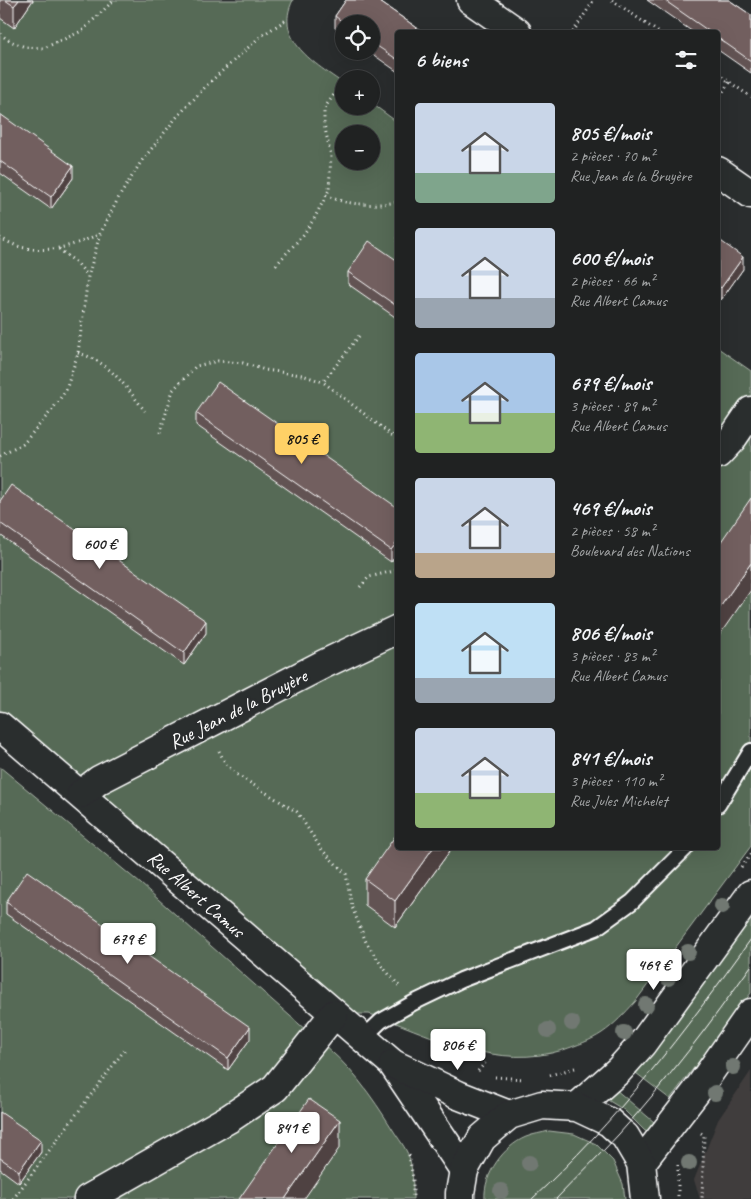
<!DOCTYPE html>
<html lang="fr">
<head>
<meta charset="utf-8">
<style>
  body { margin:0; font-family:Caveat,sans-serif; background:#2d2f2f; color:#f1f3f6; height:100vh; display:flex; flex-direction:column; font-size:19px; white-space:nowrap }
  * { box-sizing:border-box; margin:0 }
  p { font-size:16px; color:#a2a4a5 }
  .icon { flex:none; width:28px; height:28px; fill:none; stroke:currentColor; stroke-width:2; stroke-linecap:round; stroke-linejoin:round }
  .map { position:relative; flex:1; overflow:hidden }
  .panel { position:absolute; left:395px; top:30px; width:325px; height:820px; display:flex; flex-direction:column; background:#202222; border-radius:5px; box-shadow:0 5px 20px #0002,0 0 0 1px #3d3f40 }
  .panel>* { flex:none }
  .tools { position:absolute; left:335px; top:15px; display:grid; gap:10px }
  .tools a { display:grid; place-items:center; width:45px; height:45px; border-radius:50%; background:#202222; box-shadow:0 5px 20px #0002,0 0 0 1px #3d3f40; font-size:25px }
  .price { position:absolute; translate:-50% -42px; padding:0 11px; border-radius:5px; background:#fff; color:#222; font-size:16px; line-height:32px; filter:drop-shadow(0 1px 2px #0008) }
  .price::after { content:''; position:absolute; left:50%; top:30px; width:15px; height:11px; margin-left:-8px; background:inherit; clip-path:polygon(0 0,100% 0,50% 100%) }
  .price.on { background:#ffd166; color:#111 }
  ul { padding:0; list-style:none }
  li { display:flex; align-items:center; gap:15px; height:125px; padding:0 20px }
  li span { display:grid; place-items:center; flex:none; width:140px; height:100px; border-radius:5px; color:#555 }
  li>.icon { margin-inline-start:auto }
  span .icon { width:60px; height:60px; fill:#fffc; stroke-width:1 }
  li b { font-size:21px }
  h2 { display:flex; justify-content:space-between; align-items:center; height:60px; padding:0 20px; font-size:21px }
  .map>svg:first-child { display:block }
  .built { fill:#403c3d }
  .green { fill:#576b56; stroke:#abb5aa; fill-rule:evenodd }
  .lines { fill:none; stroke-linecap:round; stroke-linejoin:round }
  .lane-casing { stroke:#fff; stroke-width:18 }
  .street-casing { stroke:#fff; stroke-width:31 }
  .secondary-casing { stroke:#fff; stroke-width:31 }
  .path { stroke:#fff; stroke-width:3; stroke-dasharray:1 4; stroke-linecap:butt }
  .lane { stroke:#2a2d2e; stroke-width:14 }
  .street { stroke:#2a2d2e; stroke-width:28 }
  .secondary { stroke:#2a2d2e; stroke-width:28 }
  .tram { stroke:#fff; stroke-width:1 }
  .tree { fill:#717872 }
  .wall { fill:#625252; stroke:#fff }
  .shaded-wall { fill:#504242; stroke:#fff }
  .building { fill:#725f5f; stroke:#fff }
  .labels { text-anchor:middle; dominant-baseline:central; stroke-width:5; stroke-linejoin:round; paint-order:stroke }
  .street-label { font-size:20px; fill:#fff; stroke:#2a2d2e }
</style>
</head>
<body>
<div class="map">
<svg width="751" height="1199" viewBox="0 0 751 1199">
  <rect width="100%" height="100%" fill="#2a2d2e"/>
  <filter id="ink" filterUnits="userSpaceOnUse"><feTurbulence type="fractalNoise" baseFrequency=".02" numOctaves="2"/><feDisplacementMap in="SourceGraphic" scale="10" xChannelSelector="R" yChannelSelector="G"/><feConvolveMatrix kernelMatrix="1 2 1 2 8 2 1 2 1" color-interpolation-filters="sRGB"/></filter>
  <g filter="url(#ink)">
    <polygon class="built" points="751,1071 751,1199 700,1199 694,1180 718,1120"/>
    <g class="green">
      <path d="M0 0H293C273 40 316 64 344 84V106H371V103L397 122 398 848H718V348L751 371V846L635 1002C625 1013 614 1025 602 1033 590 1041 577 1045 563 1050 498 1070 440 1039 380 1017L369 1014H334L0 726ZM344 134H371V161H344Z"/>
      <path d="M0 767 141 884 316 1039C349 1063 371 1095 393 1130 398 1138 406 1148 409 1157 413 1170 413 1185 413 1199H0Z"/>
      <polygon points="751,909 751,993 670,1099 632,1070"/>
      <polygon points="615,1089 654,1122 648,1131 645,1131 624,1110 606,1099"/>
      <path d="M549 1131 574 1134 596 1144 613 1161 623 1184 625 1199H485C483 1174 504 1146 526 1137 533 1134 542 1133 549 1131Z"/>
    </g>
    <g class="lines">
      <g class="lane-casing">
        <g id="lane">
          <polyline points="718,805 751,751"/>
          <polyline points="363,1038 381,1021 413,1003 461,980 596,928 632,902 686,848"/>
        </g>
      </g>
      <g class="street-casing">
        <g id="street">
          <polyline points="718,454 732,439 751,411"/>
          <polyline points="0,726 392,1063 464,1170"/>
          <polyline points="81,794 99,780 324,664 398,629"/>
          <polyline points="393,1064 458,1095 509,1115"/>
          <polyline points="88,1199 230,1118 275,1088 334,1014"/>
        </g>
      </g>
      <g class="secondary-casing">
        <g id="secondary">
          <polyline points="471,0 517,32"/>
          <polyline points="718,171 751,194"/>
          <polyline points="577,1107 619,1070 642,1044 751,894"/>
          <polyline points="641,1163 696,1092 751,1013"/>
          <polyline points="460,1199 460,1193 464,1170 482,1138 509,1115 542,1105 577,1107 609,1122 620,1132 625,1136 641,1163 645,1199"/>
        </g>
      </g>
      <g class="path">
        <polyline points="612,0 658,32"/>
        <polyline points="573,32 594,0"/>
        <polyline points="0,34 10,41 25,47 44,48 82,31 114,0"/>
        <polyline points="718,74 751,97"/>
        <polyline points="718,100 729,82"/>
        <path d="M326 195C348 206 373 206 398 202"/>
        <path d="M0 238C8 242 17 247 26 248 52 253 76 245 99 234"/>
        <polyline points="59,249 78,264 88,276"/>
        <polyline points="276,265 303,235 314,219 329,190 331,156 324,124 324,109 342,83"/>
        <polyline points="359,336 323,382 398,440"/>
        <path d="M78 353C109 361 126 387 145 411"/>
        <polyline points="160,433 173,390 196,366 218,361 243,363 265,370 302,375 323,382"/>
        <polyline points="0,456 23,444 52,410 66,390 78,353 88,277 100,234 119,197 141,162 176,118 210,82 261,36 286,20"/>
        <polyline points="360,587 369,577 398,570"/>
        <polyline points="219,751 226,764 236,774 297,812 322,850 346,874 352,907 366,942 382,966 400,987"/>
        <polyline points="741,867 751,854"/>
        <polyline points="478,1071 486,1062"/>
        <polyline points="550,1075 575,1068"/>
        <polyline points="495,1077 524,1079"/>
        <polyline points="701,1133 704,1135 702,1199"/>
        <polyline points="409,1155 413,1178 413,1199"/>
        <polyline points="678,1165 678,1199"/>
        <polyline points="13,1199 126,1048"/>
      </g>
      <use href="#lane" class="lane"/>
      <use href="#street" class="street"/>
      <use href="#secondary" class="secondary"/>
      <g class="tram">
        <path d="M532 1199C616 1122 685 1031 751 939"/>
        <path d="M556 1199C577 1177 599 1156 619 1134 667 1081 710 1024 751 966"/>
      </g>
    </g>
    <g class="tree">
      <circle cx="722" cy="906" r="8"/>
      <circle cx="688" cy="952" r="8"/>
      <circle cx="638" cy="973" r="8"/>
      <circle cx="668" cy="978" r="8"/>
      <circle cx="646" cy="1005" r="8"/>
      <circle cx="572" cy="1023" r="8"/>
      <circle cx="548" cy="1030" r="8"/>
      <circle cx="624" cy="1033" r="8"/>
      <circle cx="733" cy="1067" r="8"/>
      <circle cx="715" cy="1093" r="8"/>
      <circle cx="529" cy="1163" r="8"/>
      <circle cx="689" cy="1163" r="8"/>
      <circle cx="501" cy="1191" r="8"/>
    </g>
    <g class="wall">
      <polygon points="0,0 33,0 14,28 0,18"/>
      <polygon points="346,0 377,0 423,32 398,32 398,72 368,51 371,51 371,24 344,24 344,35 335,28 335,16"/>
      <polygon points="647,0 729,0 751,15 751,73 718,50 718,32 693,32"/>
      <polygon points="0,114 73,178 51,209 0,173"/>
      <polygon points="718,239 743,269 721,300 718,297"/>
      <polygon points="398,261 398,319 348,284 348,272"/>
      <polygon points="196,413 398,508 391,562 196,425"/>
      <polygon points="0,501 206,633 184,665 0,535"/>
      <polygon points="398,848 452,848 395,927 365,905 365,879"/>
      <polygon points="6,902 250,1039 228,1070 6,914"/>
      <polygon points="0,1112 41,1152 19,1183 0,1169"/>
    </g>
    <g class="shaded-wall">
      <polygon points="19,0 33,0 14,28 14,6"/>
      <polygon points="73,166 73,178 51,209 51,197"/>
      <polygon points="743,257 743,269 721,300 721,288"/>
      <polygon points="398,541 398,553 391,562 391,550"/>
      <polygon points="751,563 751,590 718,637 718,610"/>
      <polygon points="206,621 206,633 184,665 184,653"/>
      <polygon points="433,848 452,848 395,927 395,901"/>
      <polygon points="250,1027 250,1039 228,1070 228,1058"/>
      <polygon points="340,1120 340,1147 304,1199 285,1199"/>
      <polygon points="41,1140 41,1152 19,1183 19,1171"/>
    </g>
    <g class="building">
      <polygon points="5,0 19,0 14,6"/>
      <polygon points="346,0 377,0 423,32 398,32 398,60 371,42 371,24 345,24 335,16"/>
      <polygon points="664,0 729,0 751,15 751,61 718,38 718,32 710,32"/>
      <polygon points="0,114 73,166 51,197 0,161"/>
      <polygon points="718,239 743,257 721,288 718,285"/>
      <polygon points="369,241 398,261 398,307 348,272"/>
      <polygon points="218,382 398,508 398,541 391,550 196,413"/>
      <polygon points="11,485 206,621 184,653 0,523 0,501"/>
      <polygon points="751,498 751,563 718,610 718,546"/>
      <polygon points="398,832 398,848 433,848 395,901 365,879"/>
      <polygon points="27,871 250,1027 228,1058 6,902"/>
      <polygon points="309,1099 340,1120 285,1199 239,1199"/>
      <polygon points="0,1112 41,1140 19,1171 0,1158"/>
    </g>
  </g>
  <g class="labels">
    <g class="street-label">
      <text transform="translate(238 709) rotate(-27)">Rue Jean de la Bruyère</text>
      <text transform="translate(196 894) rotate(41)">Rue Albert Camus</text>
    </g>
  </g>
</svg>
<div class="tools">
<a><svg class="icon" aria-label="locate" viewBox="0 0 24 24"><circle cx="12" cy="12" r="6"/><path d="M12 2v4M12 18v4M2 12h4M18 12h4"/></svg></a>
<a>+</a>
<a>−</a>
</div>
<b class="price on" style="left:302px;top:465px">805 €</b>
<b class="price" style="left:100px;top:570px">600 €</b>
<b class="price" style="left:128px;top:965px">679 €</b>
<b class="price" style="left:654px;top:991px">469 €</b>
<b class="price" style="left:458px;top:1071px">806 €</b>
<b class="price" style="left:292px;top:1154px">841 €</b>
<section class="panel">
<h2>6 biens<svg class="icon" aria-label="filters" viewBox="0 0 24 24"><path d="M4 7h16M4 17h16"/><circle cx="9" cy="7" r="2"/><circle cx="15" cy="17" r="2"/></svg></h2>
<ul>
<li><span style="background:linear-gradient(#c9d6e8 70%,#7fa58c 0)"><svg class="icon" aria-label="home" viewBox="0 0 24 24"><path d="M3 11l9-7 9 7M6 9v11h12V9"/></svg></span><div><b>805 €/mois</b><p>2 pièces · 70 m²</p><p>Rue Jean de la Bruyère</p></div></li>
<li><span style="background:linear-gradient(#c9d6e8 70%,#9aa5b1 0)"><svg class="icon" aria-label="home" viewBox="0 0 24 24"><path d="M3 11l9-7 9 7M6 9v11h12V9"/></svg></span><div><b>600 €/mois</b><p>2 pièces · 66 m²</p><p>Rue Albert Camus</p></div></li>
<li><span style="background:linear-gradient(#a9c7e8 60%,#8fb573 0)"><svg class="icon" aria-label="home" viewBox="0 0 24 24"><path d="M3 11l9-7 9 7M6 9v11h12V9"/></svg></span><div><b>679 €/mois</b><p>3 pièces · 89 m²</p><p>Rue Albert Camus</p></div></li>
<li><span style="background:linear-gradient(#c9d6e8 75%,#b9a48a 0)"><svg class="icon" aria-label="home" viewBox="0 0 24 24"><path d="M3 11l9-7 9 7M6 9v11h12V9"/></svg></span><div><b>469 €/mois</b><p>2 pièces · 58 m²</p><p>Boulevard des Nations</p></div></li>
<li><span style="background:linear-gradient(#bfe0f5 75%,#9aa5b1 0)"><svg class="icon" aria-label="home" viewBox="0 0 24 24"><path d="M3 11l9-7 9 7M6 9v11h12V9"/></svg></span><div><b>806 €/mois</b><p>3 pièces · 83 m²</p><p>Rue Albert Camus</p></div></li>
<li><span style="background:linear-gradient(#c9d6e8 65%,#8fb573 0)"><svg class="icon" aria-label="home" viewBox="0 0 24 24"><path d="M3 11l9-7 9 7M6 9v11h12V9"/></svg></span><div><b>841 €/mois</b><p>3 pièces · 110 m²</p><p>Rue Jules Michelet</p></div></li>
</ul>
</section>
</div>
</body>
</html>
